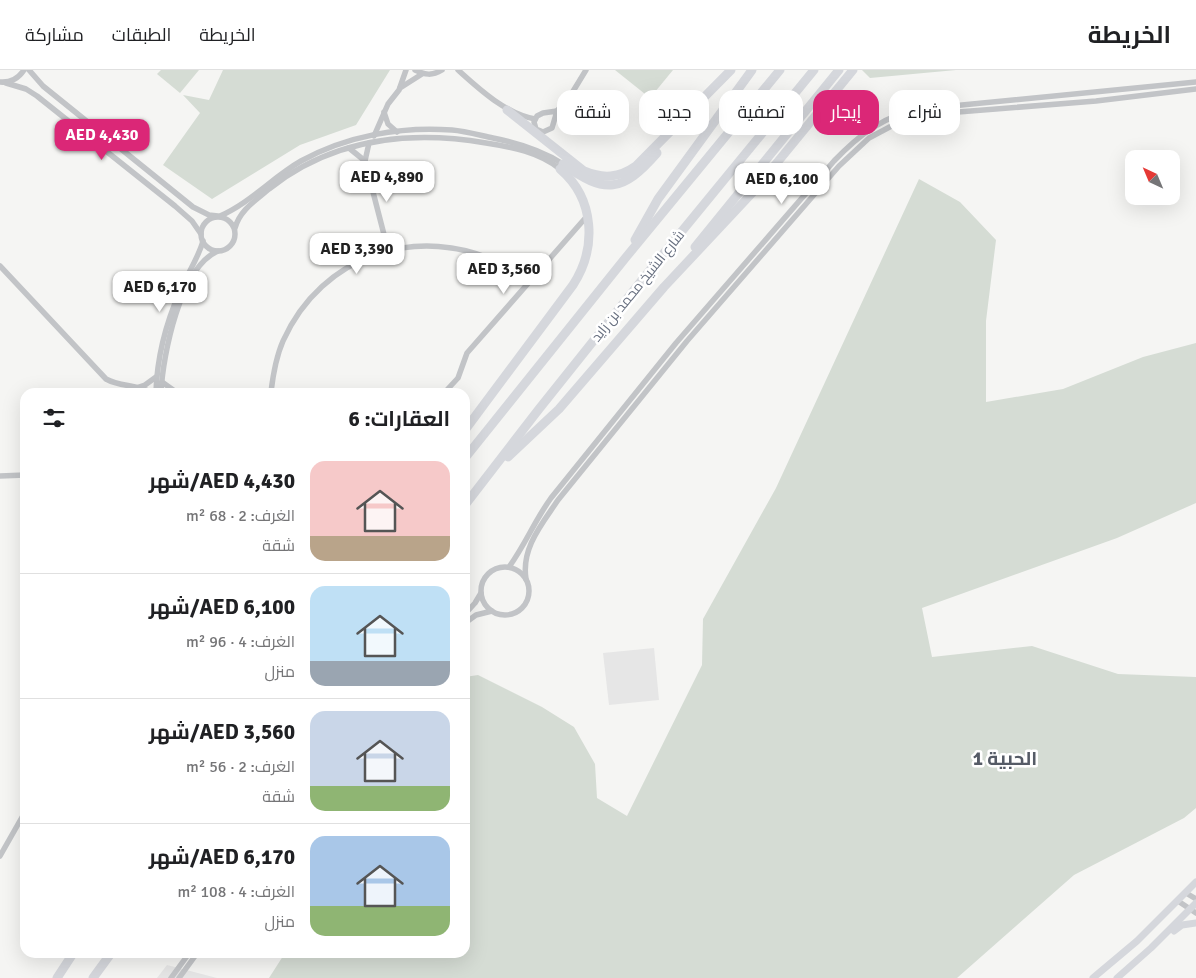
<!DOCTYPE html>
<html lang="ar">
<head>
<meta charset="utf-8">
<style>
  body { margin:0; font-family:Signika,Cairo,sans-serif; background:#f6f6f6; color:#202124; direction:rtl; height:100vh; display:flex; flex-direction:column; font-size:19px; white-space:nowrap }
  * { box-sizing:border-box; margin:0 }
  p { font-size:16px; color:#757577 }
  .icon { flex:none; width:28px; height:28px; fill:none; stroke:currentColor; stroke-width:2; stroke-linecap:round; stroke-linejoin:round }
  .map { position:relative; flex:1; overflow:hidden; direction:ltr }
  .sheet { position:absolute; left:20px; top:318px; width:450px; height:570px; display:flex; flex-direction:column; background:#fff; border-radius:15px; box-shadow:0 5px 20px #0002; direction:rtl }
  .sheet>* { flex:none }
  .banner { position:absolute; left:485px; top:20px; width:475px; height:45px; direction:rtl; display:flex; gap:10px }
  .needle { width:32px; rotate:316deg }
  .buttons { position:absolute; left:1125px; top:80px; display:grid; gap:10px }
  .buttons a { display:grid; place-items:center; width:55px; height:55px; border-radius:10px; background:#fff; box-shadow:0 5px 20px #0002; font-size:25px }
  .price { position:absolute; translate:-50% -42px; padding:0 11px; border-radius:10px; background:#fff; color:#222; font-size:16px; line-height:32px; filter:drop-shadow(0 1px 2px #0008) }
  .price::after { content:''; position:absolute; left:50%; top:30px; width:15px; height:11px; margin-left:-8px; background:inherit; clip-path:polygon(0 0,100% 0,50% 100%) }
  .price.current { background:#db2777; color:#fff }
  ul { padding:0; list-style:none }
  li { display:flex; align-items:center; gap:15px; height:125px; padding:0 20px }
  li+li { border-top:1px solid #e0e0e0 }
  li span { display:grid; place-items:center; flex:none; width:140px; height:100px; border-radius:15px; color:#555 }
  li>.icon { margin-inline-start:auto }
  span .icon { width:60px; height:60px; fill:#fffc; stroke-width:1 }
  li b { font-size:21px }
  h2 { display:flex; justify-content:space-between; align-items:center; height:60px; padding:0 20px; font-size:21px }
  .pill { padding:0 18px; border-radius:15px; background:#fff; box-shadow:0 5px 20px #0002; font-size:18px; line-height:45px }
  .pill.current { background:#db2777; color:#fff }
  header { display:flex; align-items:center; gap:30px; box-sizing:border-box; height:70px; padding:0 25px; background:#fff; border-bottom:1px solid #e0e0e0 }
  header strong { font-size:24px }
  nav { display:flex; gap:28px; margin-inline-start:auto; font-size:18px }
  .map>svg:first-child { display:block }
  .built { fill:#e6e6e6 }
  .green { fill:#d5dcd4 }
  .lines { fill:none; stroke-linecap:round; stroke-linejoin:round }
  .minor { stroke:#c2c4c7; stroke-width:5.5 }
  .major { stroke:#d5d7dc; stroke-width:7 }
  .highway { stroke:#d5d7dc; stroke-width:9 }
  .labels { text-anchor:middle; dominant-baseline:central; stroke-width:5; stroke-linejoin:round; paint-order:stroke }
  .street-label { font-size:14px; fill:#687080; stroke:#fff }
  .district-label { font-size:19px; font-weight:bold; fill:#555b66; stroke:#fff }
</style>
</head>
<body>
<header>
<strong>الخريطة</strong>
<nav><a>الخريطة</a><a>الطبقات</a><a>مشاركة</a></nav>
</header>
<div class="map">
<svg width="1196" height="908" viewBox="0 0 1196 908">
  <rect width="100%" height="100%" fill="#f5f5f3"/>
  <g class="built">
    <polygon points="654,578 659,630 609,635 603,583"/>
    <polygon points="167,895 217,908 157,908"/>
  </g>
  <g class="green">
    <polygon points="161,0 199,0 180,23 157,4"/>
    <polygon points="223,0 390,0 356,55 300,75 212,129 163,95 200,43 183,25 209,30"/>
    <polygon points="615,0 673,0 650,28"/>
    <polygon points="862,0 956,0 870,8"/>
    <polygon points="919,109 960,132 996,170 986,251 986,332 1063,319 1143,287 1196,273 1196,433 1117,468 922,538 932,587 1032,576 1118,604 1196,607 1196,738 1184,748 1074,805 957,908 269,908 285,883 465,882 465,607 478,605 542,637 574,657 595,694 597,728 627,746 702,595 703,549 776,418"/>
  </g>
  <g class="lines">
    <g class="minor">
      <polyline points="29,0 43,16 193,137 209,145 218,146"/>
      <path d="M415 0C425 5 432 6 442 0"/>
      <path d="M458 0C479 19 506 44 535 49"/>
      <path d="M0 12C11 13 18 9 24 0"/>
      <polyline points="6,13 26,19 37,26 175,136 192,151 201,164"/>
      <polyline points="400,18 422,4"/>
      <polygon points="557,41 552,58 543,62 536,59 534,52 537,46 543,43"/>
      <polyline points="557,41 572,23 586,0"/>
      <polyline points="384,42 388,54 397,62"/>
      <polyline points="374,66 388,34 399,20 406,0"/>
      <polyline points="369,73 365,91 388,180"/>
      <polyline points="349,78 365,91"/>
      <path d="M220 146C250 133 273 107 301 91 346 66 401 56 452 60 465 61 479 65 493 68 518 73 541 80 563 94"/>
      <circle cx="218" cy="164" r="17"/>
      <path d="M235 158C240 140 255 131 269 119 332 69 409 60 486 73 512 77 539 82 560 99"/>
      <circle cx="511" cy="199" r="10"/>
      <path d="M0 196 106 309C120 317 136 314 150 322"/>
      <polyline points="162,312 176,322"/>
      <polyline points="139,317 145,315 156,307"/>
      <path d="M156 322C157 287 166 253 180 221 187 204 198 189 203 171"/>
      <path d="M161 322C163 285 180 197 218 181"/>
      <path d="M271 322C273 305 276 287 283 271 322 184 419 153 502 194"/>
      <polyline points="445,322 458,308 467,283 588,145"/>
      <polyline points="0,406 25,405"/>
      <path d="M509 497C525 475 535 450 551 428L676 273 834 91C859 65 884 45 921 39L1196 12"/>
      <circle cx="505" cy="521" r="24"/>
      <path d="M526 509C521 478 542 454 558 430L687 271 839 96 869 68 899 52 933 44 1096 31 1196 19"/>
      <polyline points="465,544 475,533 481,523"/>
      <polyline points="465,553 476,545 492,541"/>
      <polyline points="0,786 25,742"/>
      <polyline points="1186,823 1196,829"/>
      <polyline points="1178,831 1196,843"/>
      <polyline points="171,908 190,882"/>
      <polyline points="179,908 198,882"/>
    </g>
    <g class="major">
      <polyline points="1174,861 1182,855 1196,853"/>
      <polyline points="1093,908 1137,871 1196,812"/>
      <polyline points="1117,908 1151,878 1196,833"/>
    </g>
    <g class="highway">
      <path d="M507 40 584 101C603 109 619 108 636 96L731 0"/>
      <path d="M563 94C605 125 623 122 657 83"/>
      <polyline points="635,170 658,129 752,0"/>
      <polyline points="695,177 839,0"/>
      <path d="M465 360 573 215C597 178 595 129 560 99"/>
      <polyline points="508,387 559,339 664,217 753,122 853,0"/>
      <polyline points="465,388 627,186 780,0"/>
      <polyline points="465,435 539,339 646,205 814,0"/>
      <polyline points="57,908 74,882"/>
      <polyline points="93,908 112,882"/>
    </g>
  </g>
  <g class="labels">
    <g class="street-label">
      <text transform="translate(638 216) rotate(-51)">شارع الشيخ محمد بن زايد</text>
    </g>
    <g class="district-label">
      <text x="1005" y="689">الحبية 1</text>
    </g>
  </g>
</svg>
<div class="buttons">
<a><svg class="needle" viewBox="-14 -14 28 28"><path d="M0-13l5 13h-10z" fill="#e53935"/><path d="M0 13l5-13h-10z" fill="#757577"/></svg></a>
</div>
<b class="price current" style="left:102px;top:91px">AED 4,430</b>
<b class="price" style="left:387px;top:133px">AED 4,890</b>
<b class="price" style="left:782px;top:135px">AED 6,100</b>
<b class="price" style="left:357px;top:205px">AED 3,390</b>
<b class="price" style="left:504px;top:225px">AED 3,560</b>
<b class="price" style="left:160px;top:243px">AED 6,170</b>
<div class="banner">
<a class="pill">شراء</a>
<a class="pill current">إيجار</a>
<a class="pill">تصفية</a>
<a class="pill">جديد</a>
<a class="pill">شقة</a>
</div>
<section class="sheet">
<h2>العقارات: 6<svg class="icon" aria-label="filters" viewBox="0 0 24 24"><path d="M4 7h16M4 17h16"/><circle cx="9" cy="7" r="2"/><circle cx="15" cy="17" r="2"/></svg></h2>
<ul>
<li><span style="background:linear-gradient(#f6c9c9 75%,#b9a48a 0)"><svg class="icon" aria-label="home" viewBox="0 0 24 24"><path d="M3 11l9-7 9 7M6 9v11h12V9"/></svg></span><div><b>AED 4,430/شهر</b><p>الغرف: 2 · 68 m²</p><p>شقة</p></div></li>
<li><span style="background:linear-gradient(#bfe0f5 75%,#9aa5b1 0)"><svg class="icon" aria-label="home" viewBox="0 0 24 24"><path d="M3 11l9-7 9 7M6 9v11h12V9"/></svg></span><div><b>AED 6,100/شهر</b><p>الغرف: 4 · 96 m²</p><p>منزل</p></div></li>
<li><span style="background:linear-gradient(#c9d6e8 75%,#8fb573 0)"><svg class="icon" aria-label="home" viewBox="0 0 24 24"><path d="M3 11l9-7 9 7M6 9v11h12V9"/></svg></span><div><b>AED 3,560/شهر</b><p>الغرف: 2 · 56 m²</p><p>شقة</p></div></li>
<li><span style="background:linear-gradient(#a9c7e8 70%,#8fb573 0)"><svg class="icon" aria-label="home" viewBox="0 0 24 24"><path d="M3 11l9-7 9 7M6 9v11h12V9"/></svg></span><div><b>AED 6,170/شهر</b><p>الغرف: 4 · 108 m²</p><p>منزل</p></div></li>
</ul>
</section>
</div>
</body>
</html>
